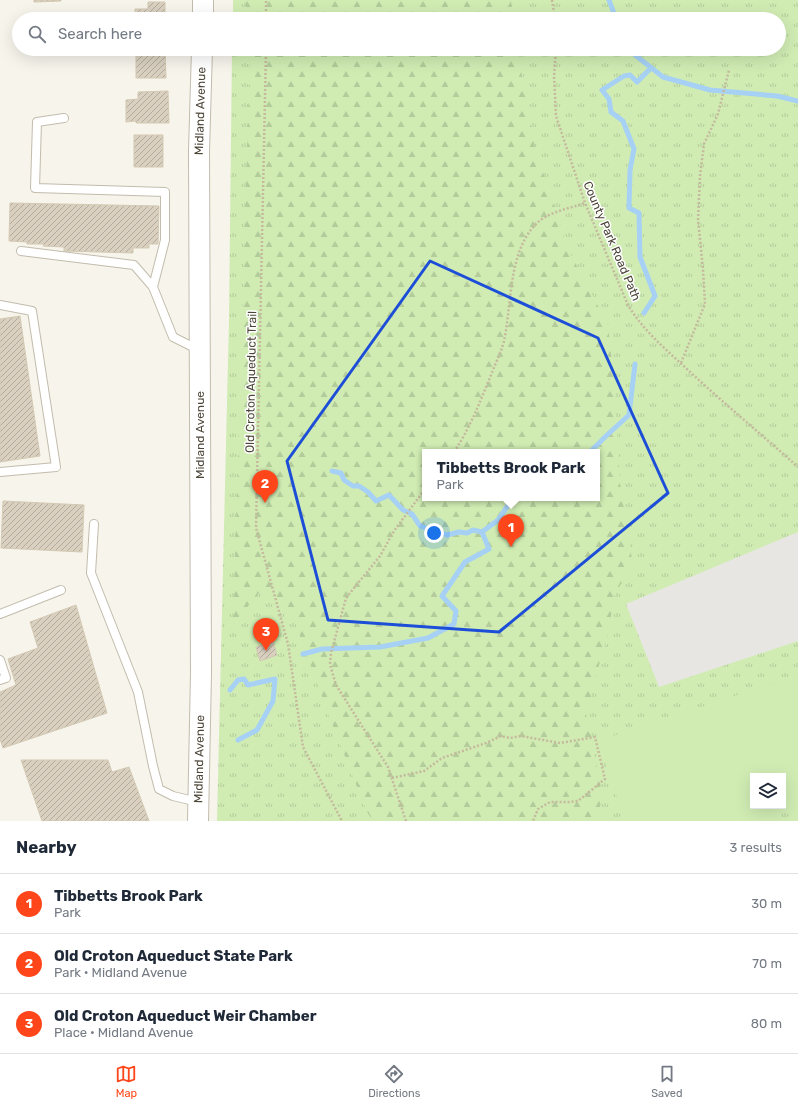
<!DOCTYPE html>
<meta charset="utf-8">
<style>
body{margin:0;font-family:Rubik,sans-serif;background:#f2f2f3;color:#1f2937}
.controls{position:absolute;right:12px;bottom:12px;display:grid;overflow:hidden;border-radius:0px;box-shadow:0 4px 16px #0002}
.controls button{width:36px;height:36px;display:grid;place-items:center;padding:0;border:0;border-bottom:1px solid #e0e1e3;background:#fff;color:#1f2937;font:20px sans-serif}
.you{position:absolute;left:434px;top:533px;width:14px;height:14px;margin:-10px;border:3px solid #fff;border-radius:50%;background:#1a73e8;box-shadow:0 0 0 6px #1a73e833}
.badge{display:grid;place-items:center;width:26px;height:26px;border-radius:50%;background:#ff461a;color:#fff;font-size:13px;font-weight:700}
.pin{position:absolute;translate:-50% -33px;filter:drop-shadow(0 1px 2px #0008)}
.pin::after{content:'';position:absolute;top:21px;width:14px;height:12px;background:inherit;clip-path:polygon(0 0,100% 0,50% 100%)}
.popup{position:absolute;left:422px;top:449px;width:178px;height:52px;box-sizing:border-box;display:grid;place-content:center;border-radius:0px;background:#fff;filter:drop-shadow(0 1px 3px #0005);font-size:13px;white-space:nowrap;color:#747a83}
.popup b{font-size:15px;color:#1f2937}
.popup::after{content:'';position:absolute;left:50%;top:100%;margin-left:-8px;border:8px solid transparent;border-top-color:#fff}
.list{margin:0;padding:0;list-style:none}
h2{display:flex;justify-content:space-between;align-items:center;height:52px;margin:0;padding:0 16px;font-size:17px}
h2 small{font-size:13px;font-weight:400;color:#747a83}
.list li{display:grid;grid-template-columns:26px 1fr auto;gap:12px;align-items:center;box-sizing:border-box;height:60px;padding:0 16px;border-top:1px solid #e0e1e3}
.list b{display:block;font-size:15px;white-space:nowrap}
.list p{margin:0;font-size:13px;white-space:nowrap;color:#747a83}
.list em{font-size:13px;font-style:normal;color:#747a83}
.icon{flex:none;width:22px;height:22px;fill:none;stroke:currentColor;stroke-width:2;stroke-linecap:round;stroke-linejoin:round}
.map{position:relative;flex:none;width:798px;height:821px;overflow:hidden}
.search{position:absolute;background:#fff;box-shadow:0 4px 16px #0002;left:12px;right:12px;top:12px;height:44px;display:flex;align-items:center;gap:10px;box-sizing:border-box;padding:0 14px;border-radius:22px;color:#747a83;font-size:15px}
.sheet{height:232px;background:#fff}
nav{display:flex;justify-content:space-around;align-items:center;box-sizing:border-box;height:56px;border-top:1px solid #e0e1e3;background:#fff;font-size:11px;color:#747a83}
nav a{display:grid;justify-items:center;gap:2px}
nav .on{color:#ff461a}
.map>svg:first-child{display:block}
.grass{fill:url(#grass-tufts);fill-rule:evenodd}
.forest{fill:url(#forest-firs);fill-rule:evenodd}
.garden{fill:#d0ecb3;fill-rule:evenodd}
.parking{fill:#e8e6e3}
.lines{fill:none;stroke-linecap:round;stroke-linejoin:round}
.stream{stroke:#a6d1f5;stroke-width:5}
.building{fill:url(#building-hatch);stroke:#d4c9b3}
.service-casing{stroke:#c3bcad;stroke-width:10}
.tertiary-casing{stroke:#c3bcad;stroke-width:22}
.path{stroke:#c5b99d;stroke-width:2.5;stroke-dasharray:2 2;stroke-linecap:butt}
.service{stroke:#fff;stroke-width:8}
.tertiary{stroke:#fff;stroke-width:20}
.marked{fill:none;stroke:#1d4ed8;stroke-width:3;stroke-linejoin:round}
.labels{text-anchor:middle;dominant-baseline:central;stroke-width:3;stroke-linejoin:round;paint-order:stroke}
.street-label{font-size:12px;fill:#4c4538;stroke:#fff}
</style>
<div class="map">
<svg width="798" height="821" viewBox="0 0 798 821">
<defs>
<pattern id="grass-tufts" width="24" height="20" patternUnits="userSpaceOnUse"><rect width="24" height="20" fill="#d0ecb3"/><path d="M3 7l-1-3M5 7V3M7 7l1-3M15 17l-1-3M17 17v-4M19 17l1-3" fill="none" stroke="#b4cc9b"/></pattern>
<pattern id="forest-firs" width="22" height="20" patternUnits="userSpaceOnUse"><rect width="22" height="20" fill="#d0ecb3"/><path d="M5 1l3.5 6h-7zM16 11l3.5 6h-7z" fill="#b4cc9b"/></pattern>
<pattern id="building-hatch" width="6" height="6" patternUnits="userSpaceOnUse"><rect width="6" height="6" fill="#d9d0c0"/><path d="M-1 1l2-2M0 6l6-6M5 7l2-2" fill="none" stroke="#b2ab9d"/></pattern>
</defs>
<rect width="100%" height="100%" fill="#f6f4eb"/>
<path class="grass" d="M233,0H798V821H217L229,319L232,49H779V19H233ZM425,452H597V498H425ZM753,776H783V806H753Z"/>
<path class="forest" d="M245,0H511L512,19H247Z
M250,49H517L535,147L567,247L608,325L614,379L620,483L633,566L615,593L608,634L594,682L586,714L602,793L598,821H373L367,812L331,721L293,617L259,593L233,624ZM425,452H597V498H425Z"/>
<path class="garden" d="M798,675V808L759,821H625L598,741ZM753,776H783V806H753Z"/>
<path class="parking" d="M798,532V641L659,687L626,604Z"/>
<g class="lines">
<path class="stream" d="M609,0L616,19
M631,49L635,55L663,77L710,90L777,96L798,101
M644,313L655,296L640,257L639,213L629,208L630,170L634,149L623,121L611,112L609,99L602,90L624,76L630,75L637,82L651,68
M590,452L606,436L629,415L635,364
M332,471L341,473L344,480L353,486H359L368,492L376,501L389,495L403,510L412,514L420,526L447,535L459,532L467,533L473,530L482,532
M303,654L322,649L380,647L428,638L454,624L456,611L442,596L465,562L489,549L482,532L498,520L513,498
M230,690L238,680L244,679L248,685L275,679L273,701L257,730L238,740"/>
</g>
<path class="building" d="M34,0H61V1L34,2Z
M148,2H165V19H135V9H148Z
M148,49H165L166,78H136V54H148Z
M168,91L169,123H136V121L126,122V100L138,99V92Z
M134,135H163V167H134Z
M10,203L159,206L158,244H149V248H133V253L64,251V247L43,246L44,244H27V242L9,241Z
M20,316L40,456L0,462V319Z
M3,501L84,505L82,552L1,548Z
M76,605L107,713L3,748L0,739V692L16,685L8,659L38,648L30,622Z
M273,641L277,655L260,661L256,647Z
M21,760H108L112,772L129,767L149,821H42Z"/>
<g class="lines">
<defs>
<path id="service" d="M64,118L37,122L35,188L165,192V240L153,287
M21,251L134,265L153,287L173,337L199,350
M0,305L32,311L56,467L0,472
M94,524L91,573L138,692L153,766L159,789L173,796L198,802
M0,614L61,590
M0,660L6,678L0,680"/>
<g id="tertiary">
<path d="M203,19V0"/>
<path id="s1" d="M198,821L201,673L199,151L202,49"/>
</g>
</defs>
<use href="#service" class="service-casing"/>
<use href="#tertiary" class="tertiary-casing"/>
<path class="path" d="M552,0L555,19
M266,19V0
M266,49L256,528L288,644L303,747L342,821
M556,49L554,76L556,116L585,203L628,305C642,329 665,349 686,368C722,402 761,434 798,467
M681,363L705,304L703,269L698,220L700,176L704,144L718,114L729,70
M454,452C470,428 480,402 491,375C495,364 501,353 504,341C512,304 508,254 535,225C547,212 568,209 585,203
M392,778L424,771L442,758L486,743L501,736L510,738L521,736L560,743L595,737L605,779L578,801L569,802H550L538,809L533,821
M406,821L388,767L336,685L330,664L331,653L346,598L380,556L394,531L425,489"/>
<use href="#service" class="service"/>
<use href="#tertiary" class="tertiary"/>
</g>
<path class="marked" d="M430,261L598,338L668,493L499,632L328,620L287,461Z"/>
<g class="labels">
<g class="street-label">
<text stroke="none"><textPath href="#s1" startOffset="710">Midland Avenue</textPath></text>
<text transform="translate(612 241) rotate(67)">County Park Road Path</text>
<text transform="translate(251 382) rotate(-89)">Old Croton Aqueduct Trail</text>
<text transform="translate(200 435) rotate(-90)">Midland Avenue</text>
<text stroke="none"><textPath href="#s1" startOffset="62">Midland Avenue</textPath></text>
</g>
</g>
</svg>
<div class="controls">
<button><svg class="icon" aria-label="layers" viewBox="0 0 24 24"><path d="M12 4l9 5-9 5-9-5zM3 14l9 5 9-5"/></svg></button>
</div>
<div class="you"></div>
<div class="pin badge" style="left:511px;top:547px">1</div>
<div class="popup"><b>Tibbetts Brook Park</b>Park</div>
<div class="pin badge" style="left:265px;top:503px">2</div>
<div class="pin badge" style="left:266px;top:651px">3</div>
<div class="search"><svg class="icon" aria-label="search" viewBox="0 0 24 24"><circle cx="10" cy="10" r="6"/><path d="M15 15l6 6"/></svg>Search here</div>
</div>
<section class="sheet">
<h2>Nearby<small>3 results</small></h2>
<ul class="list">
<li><span class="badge">1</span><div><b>Tibbetts Brook Park</b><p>Park</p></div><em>30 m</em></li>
<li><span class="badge">2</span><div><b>Old Croton Aqueduct State Park</b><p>Park · Midland Avenue</p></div><em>70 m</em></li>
<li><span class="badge">3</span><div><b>Old Croton Aqueduct Weir Chamber</b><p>Place · Midland Avenue</p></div><em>80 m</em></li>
</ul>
</section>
<nav>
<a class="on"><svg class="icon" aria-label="map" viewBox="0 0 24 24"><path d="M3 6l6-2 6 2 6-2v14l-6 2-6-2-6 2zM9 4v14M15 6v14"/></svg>Map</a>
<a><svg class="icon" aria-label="directions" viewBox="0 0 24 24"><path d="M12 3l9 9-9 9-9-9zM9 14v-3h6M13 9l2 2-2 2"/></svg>Directions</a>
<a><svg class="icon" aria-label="saved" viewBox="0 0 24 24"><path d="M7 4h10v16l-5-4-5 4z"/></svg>Saved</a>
</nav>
